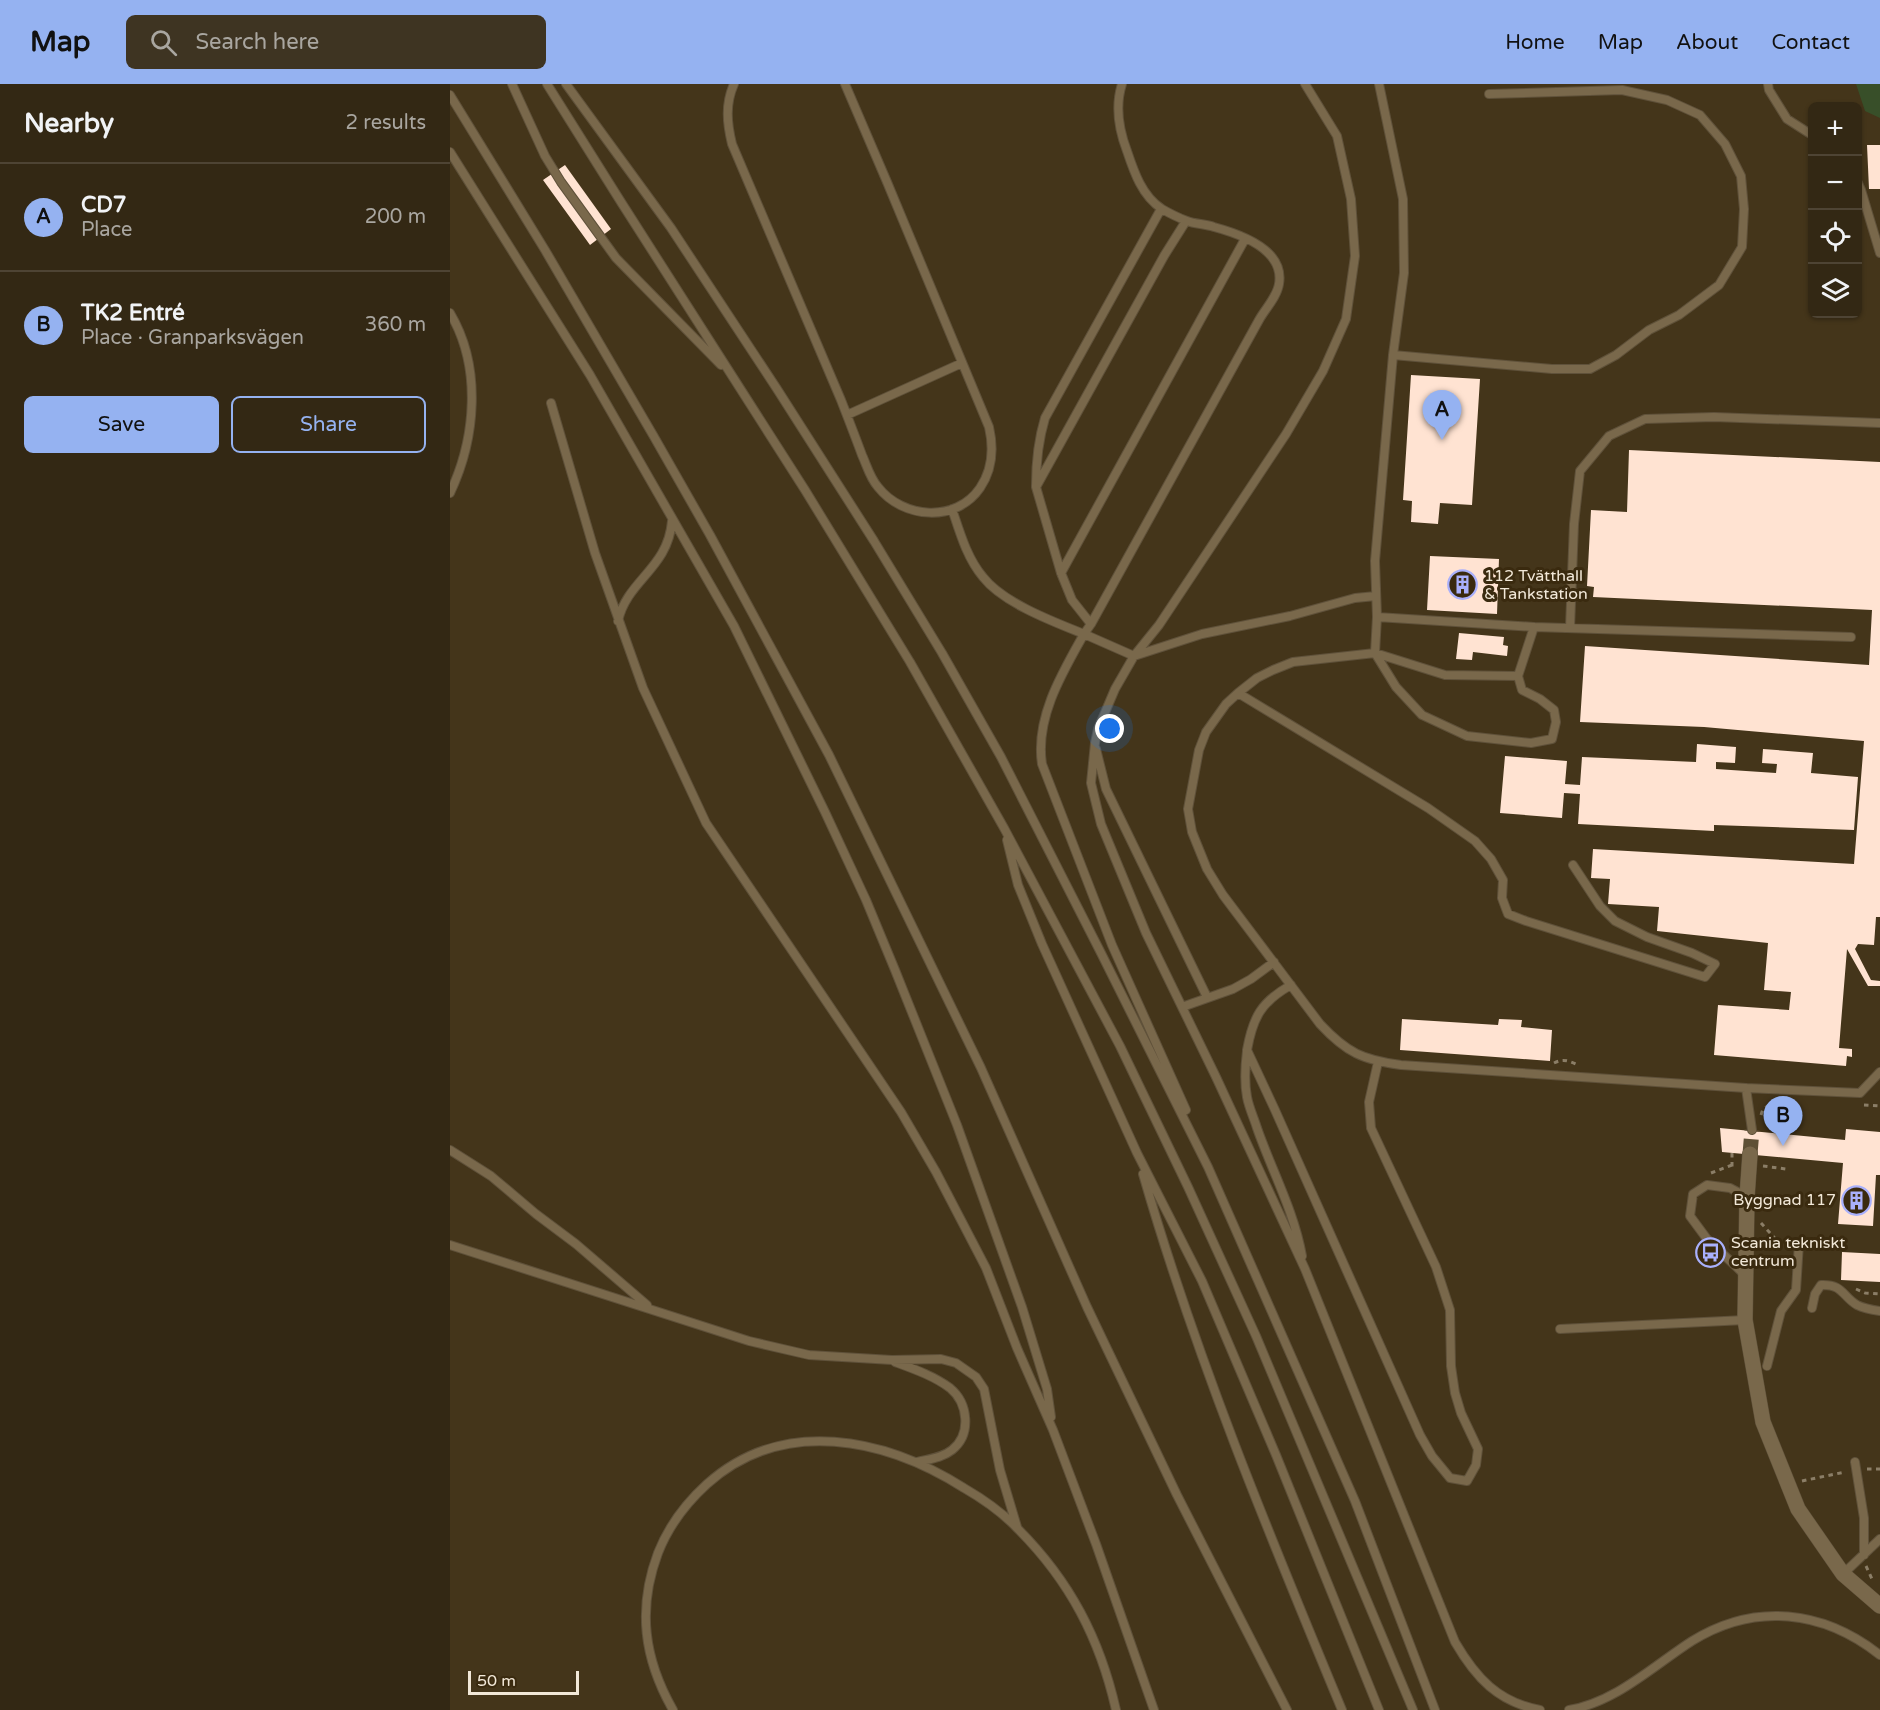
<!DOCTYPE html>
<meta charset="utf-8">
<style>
body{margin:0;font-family:"Varela Round",sans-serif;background:#3e3422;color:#f1f3f6}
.controls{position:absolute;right:18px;top:18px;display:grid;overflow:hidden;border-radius:9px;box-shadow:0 2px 4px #0004}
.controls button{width:54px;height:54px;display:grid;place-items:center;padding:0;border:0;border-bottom:2px solid #4e4434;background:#332814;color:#f1f3f6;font:30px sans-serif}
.scale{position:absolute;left:18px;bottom:15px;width:111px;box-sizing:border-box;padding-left:6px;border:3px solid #f2e8d8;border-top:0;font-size:16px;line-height:21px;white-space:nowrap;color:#f2e8d8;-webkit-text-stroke:4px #3a2a0f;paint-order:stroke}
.you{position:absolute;left:660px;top:645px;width:21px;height:21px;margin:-15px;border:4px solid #fff;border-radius:50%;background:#1a73e8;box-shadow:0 0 0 9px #1a73e833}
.badge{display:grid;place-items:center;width:39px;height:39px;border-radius:50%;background:#95b2f1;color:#111;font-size:20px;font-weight:700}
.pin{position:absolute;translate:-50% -50px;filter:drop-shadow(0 2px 3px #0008)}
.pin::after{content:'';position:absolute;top:32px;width:21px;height:18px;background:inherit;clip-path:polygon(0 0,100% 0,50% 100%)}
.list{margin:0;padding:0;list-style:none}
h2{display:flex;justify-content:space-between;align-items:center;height:78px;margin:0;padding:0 24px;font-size:26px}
h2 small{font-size:20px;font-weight:400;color:#a9a6a0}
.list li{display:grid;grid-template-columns:39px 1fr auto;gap:18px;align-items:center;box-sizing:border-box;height:108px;padding:0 24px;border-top:2px solid #4e4434}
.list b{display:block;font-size:22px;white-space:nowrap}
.list p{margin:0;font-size:20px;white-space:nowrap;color:#a9a6a0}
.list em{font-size:20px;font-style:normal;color:#a9a6a0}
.actions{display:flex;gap:12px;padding:18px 24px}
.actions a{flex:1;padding:14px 0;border:2px solid #95b2f1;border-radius:9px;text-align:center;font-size:21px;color:#95b2f1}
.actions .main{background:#95b2f1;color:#111}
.icon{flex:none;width:33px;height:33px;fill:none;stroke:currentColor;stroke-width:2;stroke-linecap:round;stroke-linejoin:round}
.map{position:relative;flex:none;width:1430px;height:1626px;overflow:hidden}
header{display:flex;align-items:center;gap:36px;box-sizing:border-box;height:84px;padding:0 30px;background:#95b2f1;color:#111}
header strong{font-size:28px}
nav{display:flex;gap:33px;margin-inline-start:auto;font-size:21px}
.search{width:420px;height:54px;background:#3e3422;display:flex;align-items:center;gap:15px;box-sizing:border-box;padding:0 21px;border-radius:9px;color:#a9a6a0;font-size:22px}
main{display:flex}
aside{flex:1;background:#332814}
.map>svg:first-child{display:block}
.green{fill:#384f29}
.building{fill:#ffe3d2}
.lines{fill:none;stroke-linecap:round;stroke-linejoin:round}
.minor-tunnel{stroke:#5e5036;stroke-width:15;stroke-dasharray:15 8;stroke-linecap:butt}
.service-casing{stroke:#5f513a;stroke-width:10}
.minor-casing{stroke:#5f513a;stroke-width:16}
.path{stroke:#8b7e67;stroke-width:3;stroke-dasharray:4.5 4.5;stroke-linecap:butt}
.service{stroke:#79684b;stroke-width:8}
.minor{stroke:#79684b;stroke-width:15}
.labels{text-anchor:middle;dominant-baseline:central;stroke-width:6;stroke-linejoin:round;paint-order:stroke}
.poi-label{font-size:16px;fill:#f2e8d8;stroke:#3a2a0f;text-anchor:start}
</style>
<header>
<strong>Map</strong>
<div class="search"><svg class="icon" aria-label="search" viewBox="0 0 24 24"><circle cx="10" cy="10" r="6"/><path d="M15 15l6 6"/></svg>Search here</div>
<nav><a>Home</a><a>Map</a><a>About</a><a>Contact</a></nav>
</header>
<main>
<aside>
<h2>Nearby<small>2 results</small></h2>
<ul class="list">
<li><span class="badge">A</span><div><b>CD7</b><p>Place</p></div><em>200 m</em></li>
<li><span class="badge">B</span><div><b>TK2 Entré</b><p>Place · Granparksvägen</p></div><em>360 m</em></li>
</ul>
<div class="actions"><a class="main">Save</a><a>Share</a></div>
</aside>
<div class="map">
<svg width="1430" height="1626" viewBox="0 0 1430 1626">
<rect width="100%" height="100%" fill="#44351a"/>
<path class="green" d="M1406,0H1430V34L1415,27Z"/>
<path class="building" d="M1417,61H1430V105H1419Z
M115,81L161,145L140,161L93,96Z
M961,291L1030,295L1022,421L990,419L988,440L961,438L962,417L953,416Z
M1179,366L1430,378V833H1426L1424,861L1408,860L1405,865L1421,896L1430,897V902H1418L1397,865L1389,964L1402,965V973L1397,972L1396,982L1264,971L1268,921L1339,926L1341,908L1314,906L1318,859L1207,847L1209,823L1158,820L1160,795L1141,794L1143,765L1404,780L1414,657L1254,643L1130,638L1135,562L1419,581L1422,526L1143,513L1144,503L1137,502L1141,426L1177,428Z
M980,472L1049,475L1047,530L977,526Z
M1009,549L1054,553L1053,561L1058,562L1057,572L1023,568L1022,576L1006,575Z
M1247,660L1286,663L1285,679L1266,678V685L1326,689L1327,680L1312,679L1313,665L1363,669L1361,689L1408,693L1404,746L1264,741V747L1128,740L1130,710L1114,709L1112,734L1050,729L1055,672L1117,677L1115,700L1130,701L1132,673L1246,678Z
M952,935L1048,941L1049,935L1072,936L1071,943L1102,946L1100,977L950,966Z
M1270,1044L1395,1056L1396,1045L1430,1048V1091H1426L1423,1142L1388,1140L1393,1079L1272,1068Z
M1392,1168L1430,1170V1198L1391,1196Z"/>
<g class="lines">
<path class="minor-tunnel" d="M1300,1070L1302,1046"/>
<defs>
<path id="service" d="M62,0L95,72L111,98L166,174L271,281
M97,0L171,118L355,406L460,578L554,744L670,962L738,1103L806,1252L963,1626
M116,0L221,144L327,305L424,457L492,569L551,673L651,869L758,1083L905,1417L985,1626
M284,0C275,20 277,39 282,60C318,145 354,230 391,316C398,334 405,352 412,371C417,382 420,394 428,403C453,435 506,439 530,404C543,385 544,365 539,343L437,98L395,0
M672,0C665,22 669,46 677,67C684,88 692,112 712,125C719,129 729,134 737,137C745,140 755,140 764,143C790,150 835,165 829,200C827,213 815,225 809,236L641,540L634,550L684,572L752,550L840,532L905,514L926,512
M855,0L887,52L901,115L905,172L896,235L873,287L836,350L709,541L684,572L665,605L648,645L645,659L641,699L651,740L696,849L766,993L855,1185L1005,1558C1026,1594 1048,1618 1090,1626
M929,0L953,115L954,189L943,271L925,477L927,533L925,569L995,591L1068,592
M1318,0L1319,6L1337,35L1362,51
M0,11L95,166L203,351L260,451L379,671L531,984L637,1223L727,1411L837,1626
M0,68L140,291L284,542L375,728L416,816L445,886L507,1041L572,1223L597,1305L601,1333
M1408,99L1411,106L1430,169
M0,229C32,283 26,354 0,409
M943,271L1102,285H1140L1166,271L1199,246L1229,231L1269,201L1292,163L1294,125L1291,92L1275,60L1250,31L1217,16L1172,6L1039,10
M101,319L145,469L193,604L256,739L451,1028L486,1088L536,1184L567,1264L603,1346L646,1460L704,1626
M397,331L512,279
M586,402C586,378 588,357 595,334L711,125
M502,425C510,449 517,474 533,493C553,519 604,538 634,550C612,589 585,634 592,680L662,861L736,1026
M611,489L795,155
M927,533L1084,543L1068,592L1072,606L1090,615L1104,626L1106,638L1102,655L1081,659L1017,652L972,631L946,603L925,569L843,578L823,586L807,594L788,609L776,620L756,648L749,666L738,725L742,748L757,785L773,811L870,940C897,969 913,976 951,981L1296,1004L1302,1046
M168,537C177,496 218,485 222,437
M641,540L622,516L611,489L586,403L714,172L736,137
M1084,543L1401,553
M1120,544L1124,440L1130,387L1159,352L1195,335L1264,333L1430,339
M788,609L978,724L1025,757L1041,775L1053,796L1052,814L1058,830L1076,837L1255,893L1265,880L1242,869L1197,853L1165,837L1150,822L1123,781
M646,665L656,705L757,913
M557,756L568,801L592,860L687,1069L752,1197L826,1371L929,1626
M841,901C811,918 803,933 797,966L825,1026L970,1351L982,1372L1000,1394L1017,1397L1026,1381L1028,1365L1011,1329L1005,1309L1001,1282L1000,1226L986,1183L921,1044L919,1018L928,978
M732,923L783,905L801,895L824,878
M797,967C795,983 794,997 797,1013C799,1024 804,1034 807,1044C822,1087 844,1127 852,1172
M1296,1004L1410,1009L1430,988
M0,1066L41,1092L86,1130L126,1160L197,1221
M693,1090C746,1274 819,1450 892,1626
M0,1161L299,1257L359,1271L442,1276L491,1275L506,1279L526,1293L534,1305L550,1386L567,1443
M1295,1191L1257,1155L1240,1132L1243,1110L1257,1101L1280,1104L1297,1113
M1362,1224L1365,1210L1371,1201C1393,1200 1392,1212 1407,1221C1413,1224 1423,1226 1430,1227
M1110,1245L1295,1236
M445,1278C464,1285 484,1292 500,1304C518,1319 522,1350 502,1366C492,1374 479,1375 467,1378
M1317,1282L1331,1227L1346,1206L1349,1159
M1405,1378L1414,1434V1471
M1393,1490L1430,1455
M223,1626C194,1575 187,1525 208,1469C219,1441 235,1420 257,1400C333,1332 435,1354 514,1404C533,1415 553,1429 568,1445C620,1497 650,1555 666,1626
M1119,1626C1166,1618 1203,1582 1242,1557C1305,1518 1373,1526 1430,1571"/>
<path id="minor" d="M1300,1070L1297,1113L1295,1236L1313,1338L1348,1425L1393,1490L1430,1522"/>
</defs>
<use href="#service" class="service-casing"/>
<use href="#minor" class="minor-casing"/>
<path class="path" d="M1104,979C1112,975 1117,976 1126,980
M1414,1021L1430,1022
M1311,1031L1313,1025L1323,1019H1335
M1282,1069V1081H1284
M1313,1082L1336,1085
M1261,1089L1282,1081
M1311,1139L1331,1161
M1406,1205L1415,1209L1430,1210
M1417,1385H1430
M1352,1397L1395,1388
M1416,1482L1422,1495"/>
<use href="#service" class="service"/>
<use href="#minor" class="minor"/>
</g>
<defs>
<symbol id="building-ring" viewBox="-11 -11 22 22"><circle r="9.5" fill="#3a2a0f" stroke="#a9b0fc" stroke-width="1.5"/><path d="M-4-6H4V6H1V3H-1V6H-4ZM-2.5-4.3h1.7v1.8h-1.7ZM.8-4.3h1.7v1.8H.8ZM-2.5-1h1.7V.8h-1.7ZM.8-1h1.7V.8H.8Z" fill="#a9b0fc"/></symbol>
<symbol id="bus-ring" viewBox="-11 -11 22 22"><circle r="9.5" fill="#3a2a0f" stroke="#a9b0fc" stroke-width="1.5"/><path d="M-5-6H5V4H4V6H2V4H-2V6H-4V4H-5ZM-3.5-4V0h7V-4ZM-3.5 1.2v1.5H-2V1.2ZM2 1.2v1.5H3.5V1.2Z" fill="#a9b0fc"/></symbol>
</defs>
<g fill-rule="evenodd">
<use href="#building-ring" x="996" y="484" width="33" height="33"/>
<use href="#building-ring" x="1390" y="1100" width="33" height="33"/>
<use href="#bus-ring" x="1244" y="1152" width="33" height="33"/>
</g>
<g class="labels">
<g class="poi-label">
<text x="1034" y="492">112 Tvätthall<tspan x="1034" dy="18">&amp; Tankstation</tspan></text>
<text x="1386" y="1116" text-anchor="end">Byggnad 117</text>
<text x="1281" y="1159">Scania tekniskt<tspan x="1281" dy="18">centrum</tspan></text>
</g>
</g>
</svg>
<div class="controls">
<button>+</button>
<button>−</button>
<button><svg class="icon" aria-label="locate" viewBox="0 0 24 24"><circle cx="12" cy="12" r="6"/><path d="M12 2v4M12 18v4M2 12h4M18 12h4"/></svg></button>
<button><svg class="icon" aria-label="layers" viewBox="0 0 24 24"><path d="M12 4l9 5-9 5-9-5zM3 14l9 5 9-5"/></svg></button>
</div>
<div class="scale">50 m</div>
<div class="you"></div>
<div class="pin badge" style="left:992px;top:356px">A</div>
<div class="pin badge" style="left:1333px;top:1062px">B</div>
</div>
</main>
